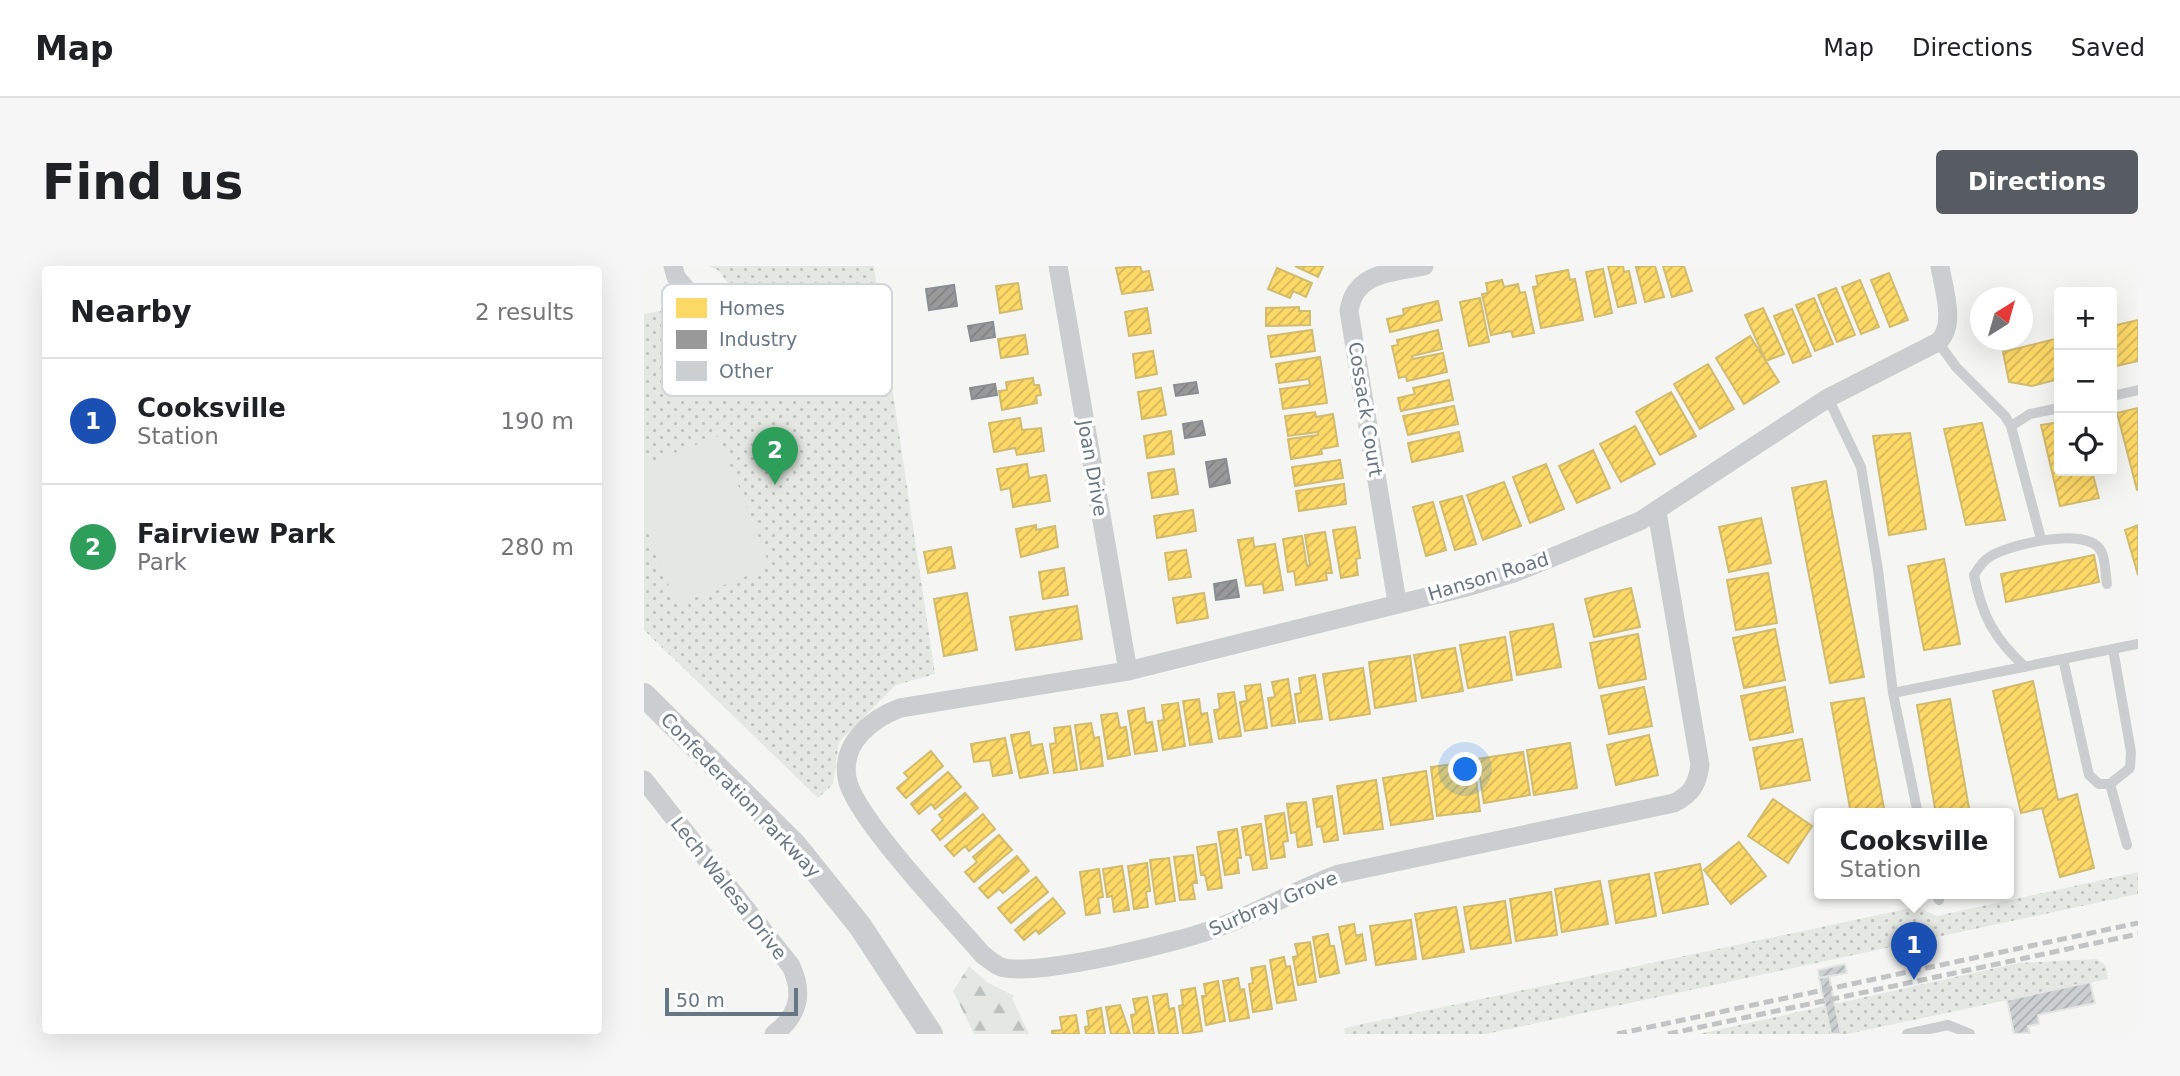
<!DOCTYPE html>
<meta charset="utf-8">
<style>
body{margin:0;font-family:"DejaVu Sans",sans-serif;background:#f6f6f6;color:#202124}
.controls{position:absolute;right:21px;top:21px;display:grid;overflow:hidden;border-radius:7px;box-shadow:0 7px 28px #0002}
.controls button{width:63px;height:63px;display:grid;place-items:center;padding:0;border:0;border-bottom:2px solid #e0e0e0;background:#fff;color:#202124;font:35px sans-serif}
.compass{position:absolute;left:1326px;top:21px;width:63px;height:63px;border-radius:50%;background:#fff;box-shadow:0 7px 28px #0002;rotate:37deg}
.scale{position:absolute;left:21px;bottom:18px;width:133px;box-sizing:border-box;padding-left:7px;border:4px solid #667684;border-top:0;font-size:19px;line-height:24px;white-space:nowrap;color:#667684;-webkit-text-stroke:5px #fff;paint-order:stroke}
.you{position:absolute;left:822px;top:504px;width:24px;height:24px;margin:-18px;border:5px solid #fff;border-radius:50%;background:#1a73e8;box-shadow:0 0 0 10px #1a73e833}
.badge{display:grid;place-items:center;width:46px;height:46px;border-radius:50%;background:#565c61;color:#fff;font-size:23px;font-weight:700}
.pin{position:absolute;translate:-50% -58px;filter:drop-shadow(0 2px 4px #0008)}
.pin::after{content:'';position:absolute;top:37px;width:24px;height:21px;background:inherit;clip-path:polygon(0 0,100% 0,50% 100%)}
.popup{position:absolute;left:1170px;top:542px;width:200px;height:91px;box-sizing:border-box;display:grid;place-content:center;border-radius:7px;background:#fff;filter:drop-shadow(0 2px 5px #0005);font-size:23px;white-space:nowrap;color:#757577}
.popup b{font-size:26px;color:#202124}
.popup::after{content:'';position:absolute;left:50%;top:100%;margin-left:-14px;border:14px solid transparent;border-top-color:#fff}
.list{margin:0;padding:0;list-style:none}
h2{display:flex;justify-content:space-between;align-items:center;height:91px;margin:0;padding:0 28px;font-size:30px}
h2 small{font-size:23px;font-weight:400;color:#757577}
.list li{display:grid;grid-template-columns:46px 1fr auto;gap:21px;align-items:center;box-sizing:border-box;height:126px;padding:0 28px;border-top:2px solid #e0e0e0}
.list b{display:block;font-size:26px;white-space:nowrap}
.list p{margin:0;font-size:23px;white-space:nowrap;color:#757577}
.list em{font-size:23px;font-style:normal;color:#757577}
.icon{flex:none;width:38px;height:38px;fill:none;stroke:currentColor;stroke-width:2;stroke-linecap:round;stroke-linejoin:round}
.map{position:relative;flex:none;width:1494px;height:768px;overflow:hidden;border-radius:7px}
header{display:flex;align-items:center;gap:42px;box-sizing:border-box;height:98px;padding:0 35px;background:#fff;border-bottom:2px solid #e0e0e0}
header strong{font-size:33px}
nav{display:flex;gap:38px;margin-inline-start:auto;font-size:24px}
.intro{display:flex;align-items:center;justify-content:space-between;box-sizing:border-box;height:168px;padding:0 42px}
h1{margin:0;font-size:49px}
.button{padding:18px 32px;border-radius:7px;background:#565c61;color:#fff;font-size:24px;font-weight:700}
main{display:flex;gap:42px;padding:0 42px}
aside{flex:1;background:#fff;border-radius:7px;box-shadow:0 7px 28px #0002}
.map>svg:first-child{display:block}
.grass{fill:url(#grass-dots)}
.forest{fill:url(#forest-firs)}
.pitch{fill:#e5e8e2}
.homes{fill:url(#homes-hatch);stroke:#d1bb6f;stroke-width:2}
.industry{fill:url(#industry-hatch);stroke:#8a8e93;stroke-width:2}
.building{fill:url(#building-hatch);stroke:#e4e5e4;stroke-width:2}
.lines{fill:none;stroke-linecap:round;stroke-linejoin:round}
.service{stroke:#cbcdce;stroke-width:10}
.minor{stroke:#cbcdce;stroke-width:19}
.tertiary{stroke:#cbcdce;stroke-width:24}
.rail{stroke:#c2c3c4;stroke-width:5;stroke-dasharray:10 5;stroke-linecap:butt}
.labels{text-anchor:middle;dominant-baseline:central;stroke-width:7;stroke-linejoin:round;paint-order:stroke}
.street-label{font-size:19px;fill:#667684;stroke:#fff}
.key{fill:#fff;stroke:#d1d6da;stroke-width:2}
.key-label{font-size:19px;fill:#667684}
</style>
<header>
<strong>Map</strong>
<nav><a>Map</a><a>Directions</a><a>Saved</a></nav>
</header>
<div class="intro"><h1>Find us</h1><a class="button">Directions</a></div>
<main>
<aside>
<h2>Nearby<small>2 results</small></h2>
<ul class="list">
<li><span class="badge" style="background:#1a4fb4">1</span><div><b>Cooksville</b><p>Station</p></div><em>190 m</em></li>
<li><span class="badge" style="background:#2e9e5b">2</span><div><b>Fairview Park</b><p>Park</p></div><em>280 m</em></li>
</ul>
</aside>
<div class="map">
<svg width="1494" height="768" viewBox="0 0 1494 768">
<defs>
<pattern id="grass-dots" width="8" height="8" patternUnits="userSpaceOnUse" patternTransform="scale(1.75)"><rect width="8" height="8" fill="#e5e8e2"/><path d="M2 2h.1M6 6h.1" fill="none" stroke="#bdc1bd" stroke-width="1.8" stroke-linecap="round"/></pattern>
<pattern id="forest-firs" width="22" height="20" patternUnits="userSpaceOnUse" patternTransform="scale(1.75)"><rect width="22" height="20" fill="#e5e8e2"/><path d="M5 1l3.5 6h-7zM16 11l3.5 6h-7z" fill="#bdc1bd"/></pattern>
<pattern id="homes-hatch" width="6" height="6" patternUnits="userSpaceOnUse" patternTransform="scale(1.75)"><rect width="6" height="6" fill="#ffd966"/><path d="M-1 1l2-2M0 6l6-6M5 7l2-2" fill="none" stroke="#d2b55a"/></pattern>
<pattern id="industry-hatch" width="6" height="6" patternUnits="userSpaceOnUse" patternTransform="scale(1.75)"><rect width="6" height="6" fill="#999"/><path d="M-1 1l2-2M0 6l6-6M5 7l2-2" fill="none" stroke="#818182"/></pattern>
<pattern id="building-hatch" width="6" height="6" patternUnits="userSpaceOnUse" patternTransform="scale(1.75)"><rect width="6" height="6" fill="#cdd0d0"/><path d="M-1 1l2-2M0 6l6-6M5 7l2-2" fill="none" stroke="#aaadae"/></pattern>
</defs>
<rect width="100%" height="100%" fill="#f5f6f4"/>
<path class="grass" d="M65,0H230L291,408L252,419L195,476L189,518L174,532L0,364V48L20,44L25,58L47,75L72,72L91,53L93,29L74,4Z
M1494,606V628L842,768H701L700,762L1272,641L1293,650Z
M1453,693L1462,700L1464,713L1203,768H1055L1374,697Z"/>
<path class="forest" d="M325,700L343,716L370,730L368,732L385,768H330L309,725Z"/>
<path class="pitch" d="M205,26L214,88L185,93L176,30Z
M167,31L176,94L147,98L138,35Z
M75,170L126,301L32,338L0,257V199Z"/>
<path class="homes" d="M496,0L498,6L505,5L509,24L478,28L472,2Z
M651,0H679L674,11Z
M964,0H979L980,6L985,5L992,37L974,41Z
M1011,0L1020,31L1001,36L992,1Z
M1019,0H1040L1048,25L1028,31Z
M633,2L668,17L662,31L649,25L646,32L624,23Z
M959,3L968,47L951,51L942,6Z
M924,4L926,14L931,13L939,54L897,62L889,21L894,20L892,10Z
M1245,7L1264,54L1246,61L1227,14Z
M858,14L860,21L874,18L876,27L881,26L890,67L869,71L867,65L847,69L838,28L844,27L842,17Z
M1216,14L1235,61L1217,68L1198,21Z
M374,17L378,43L356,47L352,20Z
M1192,22L1211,69L1193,76L1174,29Z
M836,32L845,76L825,80L816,36Z
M1170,32L1189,78L1171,85L1152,39Z
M794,35L798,54L746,66L743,53L760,49L759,43Z
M655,41V45H666V59L622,60V42Z
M503,42L507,67L485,70L481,46Z
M1119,42L1140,88L1122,95L1101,49Z
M1148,43L1167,90L1149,97L1130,50Z
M1494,54V95L1468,101V60Z
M668,64L671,85L627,91L624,70Z
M794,64L798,83L768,90L769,93L799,87L803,106L763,115L762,110L755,112L748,80L754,79L753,74Z
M381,69L384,88L357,92L354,73Z
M1106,70L1135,116L1100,138L1072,92Z
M1415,72V113L1388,120L1365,116L1359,86Z
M509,85L513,108L492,112L489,88Z
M676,91L683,137L639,143L636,123L666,119L665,113L635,117L632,98Z
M1064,98L1090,143L1056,163L1030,118Z
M389,112L390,119H395L397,129L392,130L393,137L358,144L355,125L363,124L362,116Z
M805,114L809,134L757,145L754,132L771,128L769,122Z
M517,122L522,149L498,153L494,126Z
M1027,126L1052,170L1016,189L992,146Z
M810,140L814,158L764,169L759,150Z
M1494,142V224H1493L1473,147Z
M671,146L672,151L689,148L694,180L677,183L678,188L647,193L644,173L674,169V166L644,170L641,150Z
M376,152L378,164L397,162L400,185L373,189L371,182L350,186L345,157Z
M1415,156V205H1448L1455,232L1416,240L1397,159Z
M1338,157L1361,254L1322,259L1300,163Z
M991,160L1011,198L977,216L956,178Z
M527,165L530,188L503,192L500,170Z
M815,166L819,185L768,196L764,177Z
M1266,167L1282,263L1245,269L1229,170Z
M949,184L966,222L933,237L915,200Z
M696,194L699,212L651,220L648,201Z
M383,198L385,212L402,209L406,235L369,241L366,222L357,224L353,203Z
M902,198L920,243L886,257L869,211Z
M530,203L534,228L508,232L504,207Z
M1182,215L1220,411L1186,417L1148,222Z
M860,216L877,260L839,274L823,229Z
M700,218L702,238L655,245L652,225Z
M818,230L832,278L811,284L796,236Z
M789,236L802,284L782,290L769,241Z
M549,244L552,265L513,272L510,250Z
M1117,252L1127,297L1085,306L1075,261Z
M392,259V264L411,260L414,281L377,291L372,263Z
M1494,259V309L1481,264Z
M711,261L716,292L712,293L714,309L697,312L689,264Z
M681,266L688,307H682L683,314L652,319L650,305L644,306L639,273L658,270L663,300L666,299L661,269Z
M609,272L610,281L631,278L639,324L620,327L619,318L602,320L594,274Z
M307,281L311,302L284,307L280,286Z
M542,284L547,311L525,314L521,287Z
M1450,289L1455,316L1362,336L1357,308Z
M1300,293L1316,378L1280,384L1264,300Z
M420,302L424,329L399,333L395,306Z
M1124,307L1133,357L1092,364L1083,314Z
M987,322L996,361L950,371L941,333Z
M323,327L333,384L300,390L290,333Z
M560,327L564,352L533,357L529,332Z
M433,340L438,373L372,384L366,351Z
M909,358L917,401L873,409L866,366Z
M1131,363L1141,414L1100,422L1089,372Z
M994,368L1002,413L955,422L946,377Z
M861,371L868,414L824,422L816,379Z
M811,382L819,425L778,432L770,389Z
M766,390L772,435L731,442L725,396Z
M719,402L726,448L686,454L679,408Z
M671,409L678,453L655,456L651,428L657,427L655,412Z
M644,413L651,457L628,460L624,432L631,431L628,416Z
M1389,415L1414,534L1433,528L1450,602L1416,611L1398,542L1377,547L1349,425Z
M616,418L623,462L601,465L596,436L603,435L601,420Z
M1000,421L1008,460L965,468L957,430Z
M1141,421L1149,466L1106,474L1097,430Z
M590,426L597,470L575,473L570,444L576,443L574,428Z
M1220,432L1241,548H1207L1187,437Z
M555,433L557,448L563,447L568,476L546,479L539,435Z
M1306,433L1326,548H1292L1273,439Z
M534,437L541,480L519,484L514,455L520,454L518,439Z
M500,442L502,457L508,456L513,485L491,488L484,445Z
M473,447L476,462L482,461L486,489L464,493L457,449Z
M447,457L450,472L455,471L459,500L437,503L431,459Z
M426,460L433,504L410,507L406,478L412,477L410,462Z
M385,466L387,480L398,478L404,507L376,512L367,469Z
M1005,469L1014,509L972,519L963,479Z
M361,472L368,507L349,510L346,494L330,496L327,478Z
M1158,473L1166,514L1117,523L1109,482Z
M926,477L933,522L890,529L883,484Z
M287,485L299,500L262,532L253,522L265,512L260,507Z
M879,486L886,529L840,537L833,493Z
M830,495L836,545L793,550L787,501Z
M782,505L789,553L747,559L739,512Z
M304,506L317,521L291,543L287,538L275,548L267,538Z
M732,514L739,563L700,568L693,520Z
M321,527L334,542L296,574L288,564L299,554L295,549Z
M688,530L694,574L680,576L677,560L673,561L669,533Z
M1129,533L1168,560L1144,597L1104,570Z
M662,536L668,579L654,581L652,566L647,567L643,538Z
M640,547L644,575L639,576L641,591L627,593L621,550Z
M339,548L351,563L325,585L321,580L310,590L301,580Z
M617,558L623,602L609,604L606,589H602L598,561Z
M593,563L597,592H593L595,607L581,609L574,566Z
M355,569L368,584L330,616L321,606L333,596L329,591Z
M1095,576L1122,610L1087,638L1060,604Z
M572,578L578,622L564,624L561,609H557L553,581Z
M549,589L553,617H548L551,633L536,634L530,591Z
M373,590L385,605L359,627L355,623L344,632L335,622Z
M525,592L531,635L512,638L506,594Z
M503,597L506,625L502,626L504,641L490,643L484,600Z
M1056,598L1064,638L1019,647L1011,607Z
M478,600L485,644L470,646L468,630L463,631L459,603Z
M455,603L459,631L454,632L456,647L442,649L436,606Z
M1005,608L1012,650L972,657L965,615Z
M392,611L404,626L367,657L354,642Z
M956,615L964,658L918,666L911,623Z
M907,626L913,669L872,675L866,633Z
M409,632L421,647L395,668L392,664L380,674L371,664Z
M861,635L867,677L827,683L820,641Z
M812,641L820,686L779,693L771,648Z
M767,654L772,693L732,699L726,660Z
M710,658L712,670L718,668L722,694L702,698L695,661Z
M684,668L686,680H690L695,707L676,711L669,671Z
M666,676L672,716L654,719L649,691L654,690L651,678Z
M640,691L642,701L646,700L652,734L633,737L626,694Z
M621,700L628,743L609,746L605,718L609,717L607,702Z
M594,712L596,724L600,723L605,752L586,755L579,715Z
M574,715L581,755L562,759L558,730H562L560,718Z
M551,722L558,765L539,768L535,740L539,739L537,724Z
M523,728L525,743L530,742L534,768H515L509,730Z
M503,731L510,768H490L487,749L492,748L489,733Z
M476,739L486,768H467L462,741Z
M457,742L461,768H442L441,761L445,760L443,745Z
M432,749L435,768H408V765L418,764L416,751Z"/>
<path class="industry" d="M310,19L313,40L285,44L282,23Z
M349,56L351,71L327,75L324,60Z
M552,116L554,127L532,130L530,119Z
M351,118L353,129L328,133L326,122Z
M558,155L561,169L541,172L539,158Z
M582,193L586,217L566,221L562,196Z
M592,314L595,331L572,334L570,318Z"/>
<path class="building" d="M1201,698L1203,707L1175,712L1174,704Z
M1185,710L1197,768H1187L1175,712Z
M1446,716L1451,737L1394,749L1395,758L1384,760L1386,767L1370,768L1363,734Z"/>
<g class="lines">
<path class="service" d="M1294,76L1312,101L1361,150L1367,160L1397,273
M1468,130L1494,124
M1184,132L1217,201L1234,304L1249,427L1274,548
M1367,160L1386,148L1415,142
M1419,393L1445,509L1455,518H1466L1486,502L1487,486L1469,383
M1381,401C1350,372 1338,350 1330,309C1334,303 1337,297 1344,292C1361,279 1444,259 1457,285C1462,294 1461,308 1463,318
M1249,427L1494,378
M1466,518L1483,579
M1292,628L1295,634
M1263,768L1304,759L1326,768"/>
<path class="minor" d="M29,0L32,11L53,36
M414,0L484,405
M1013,246L1056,499C1053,519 1048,528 1030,537L695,608C655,623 618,644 578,660C542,675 390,712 357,701C351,699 345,693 339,689C310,655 209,550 203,512C197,477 227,453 256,442L484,405L823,321L870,307L996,255L1184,132L1294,76C1313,59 1299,22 1296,0
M753,336L705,45C711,6 747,7 780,0
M0,514L147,700C160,728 155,749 130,768"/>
<path class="tertiary" d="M0,429L151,579L216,660L287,768"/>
<path class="rail" d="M973,768L1494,657
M1024,768L1494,668"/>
</g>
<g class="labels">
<g class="street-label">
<text transform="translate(722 143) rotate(81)">Cossack Court</text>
<text transform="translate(449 202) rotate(80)">Joan Drive</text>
<text transform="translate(844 310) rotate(-17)">Hanson Road</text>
<text transform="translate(97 529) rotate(46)">Confederation Parkway</text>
<text transform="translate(85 622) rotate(52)">Lech Walesa Drive</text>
<text transform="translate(629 637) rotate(-23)">Surbray Grove</text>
</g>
</g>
<rect x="18" y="18" width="230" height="112" rx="10" class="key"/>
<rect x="32" y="32" width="31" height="20" fill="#ffd966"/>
<rect x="32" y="64" width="31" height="19" fill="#999"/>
<rect x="32" y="95" width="31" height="20" fill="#cdd0d0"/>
<g class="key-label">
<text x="75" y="49">Homes</text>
<text x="75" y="80">Industry</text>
<text x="75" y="112">Other</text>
</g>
</svg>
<div class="controls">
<button>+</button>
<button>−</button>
<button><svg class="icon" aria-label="locate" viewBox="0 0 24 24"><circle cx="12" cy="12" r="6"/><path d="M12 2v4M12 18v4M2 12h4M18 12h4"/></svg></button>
</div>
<svg class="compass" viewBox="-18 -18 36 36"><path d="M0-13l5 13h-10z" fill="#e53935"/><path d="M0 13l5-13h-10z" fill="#757577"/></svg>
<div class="scale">50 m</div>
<div class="you"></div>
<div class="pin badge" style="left:1270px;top:714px;background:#1a4fb4">1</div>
<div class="popup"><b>Cooksville</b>Station</div>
<div class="pin badge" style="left:131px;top:219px;background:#2e9e5b">2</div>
</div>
</main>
